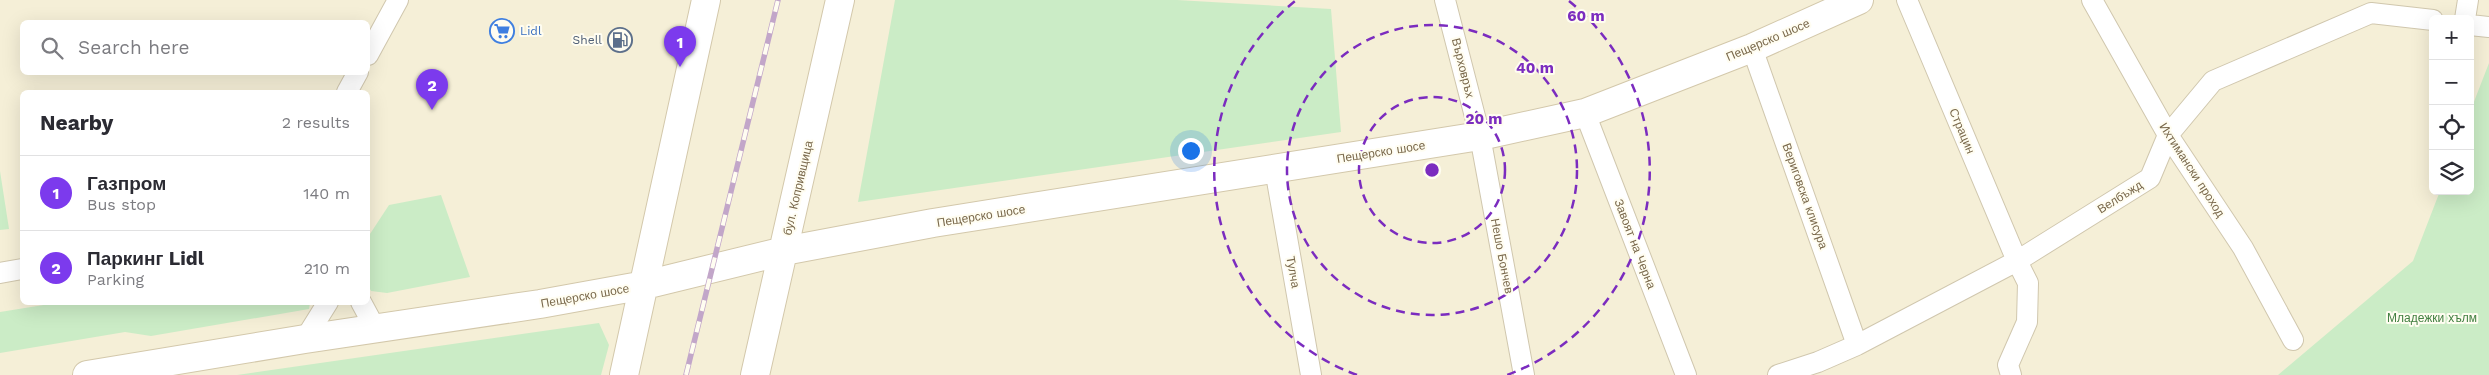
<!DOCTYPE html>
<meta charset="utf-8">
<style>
body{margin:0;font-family:"Work Sans",sans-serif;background:#f7f7f7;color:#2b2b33}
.controls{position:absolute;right:15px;top:15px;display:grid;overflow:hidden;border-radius:8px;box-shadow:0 5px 20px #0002}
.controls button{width:45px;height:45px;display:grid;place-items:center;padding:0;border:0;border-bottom:1px solid #e1e1e2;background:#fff;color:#2b2b33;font:25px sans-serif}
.you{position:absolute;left:1190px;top:150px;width:18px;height:18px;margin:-12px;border:4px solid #fff;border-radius:50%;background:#1a73e8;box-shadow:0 0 0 8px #1a73e833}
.badge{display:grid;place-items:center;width:32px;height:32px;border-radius:50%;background:#7c3aed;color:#fff;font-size:16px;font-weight:700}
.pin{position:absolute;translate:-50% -41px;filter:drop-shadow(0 1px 2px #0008)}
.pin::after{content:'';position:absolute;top:26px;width:18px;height:15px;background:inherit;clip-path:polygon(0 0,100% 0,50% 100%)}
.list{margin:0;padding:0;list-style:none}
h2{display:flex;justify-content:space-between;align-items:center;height:65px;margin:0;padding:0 20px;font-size:21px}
h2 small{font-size:16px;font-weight:400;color:#7c7c81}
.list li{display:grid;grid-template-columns:32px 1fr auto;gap:15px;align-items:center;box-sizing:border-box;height:75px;padding:0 20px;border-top:1px solid #e1e1e2}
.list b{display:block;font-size:19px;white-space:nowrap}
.list p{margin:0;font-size:16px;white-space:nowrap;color:#7c7c81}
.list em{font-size:16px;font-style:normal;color:#7c7c81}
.icon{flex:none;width:28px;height:28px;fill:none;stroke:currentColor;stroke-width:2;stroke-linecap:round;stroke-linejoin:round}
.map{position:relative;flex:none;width:2489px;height:375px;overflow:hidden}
.search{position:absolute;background:#fff;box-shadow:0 5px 20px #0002;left:20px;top:20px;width:350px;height:55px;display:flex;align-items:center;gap:12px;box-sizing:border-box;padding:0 18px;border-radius:8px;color:#7c7c81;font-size:19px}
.panel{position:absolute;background:#fff;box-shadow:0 5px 20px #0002;left:20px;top:90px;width:350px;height:215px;border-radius:8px}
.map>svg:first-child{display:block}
.residential{fill:#f5efd7;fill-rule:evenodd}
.green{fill:#cbecc6}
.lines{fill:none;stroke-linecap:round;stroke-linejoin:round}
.minor-casing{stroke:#d0c7ae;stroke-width:22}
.secondary-casing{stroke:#d3c8ab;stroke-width:30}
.minor{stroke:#fff;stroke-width:20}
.secondary{stroke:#fff;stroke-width:28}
.rail-casing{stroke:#c2a6c9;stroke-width:5.5}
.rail{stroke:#fffdf1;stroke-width:4;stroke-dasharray:11;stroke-linecap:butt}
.ring{fill:none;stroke:#7b2cbf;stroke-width:2.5;stroke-dasharray:9 6}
.labels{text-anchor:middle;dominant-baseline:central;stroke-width:4;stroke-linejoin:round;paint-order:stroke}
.shop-label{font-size:12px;fill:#366cbe;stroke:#fffdf1;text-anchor:start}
.service-label{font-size:12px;fill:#4e5e75;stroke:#fffdf1;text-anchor:end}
.street-label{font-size:12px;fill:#79684b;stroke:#fffdf1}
.park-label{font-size:12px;fill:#438042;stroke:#fffdf1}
.centre{fill:#7b2cbf;stroke:#fffdf1;stroke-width:2.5}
.ring-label{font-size:15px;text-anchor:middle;font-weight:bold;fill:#7b2cbf;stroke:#fffdf1;stroke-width:4;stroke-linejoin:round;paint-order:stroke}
</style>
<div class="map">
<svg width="2489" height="375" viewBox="0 0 2489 375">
<rect width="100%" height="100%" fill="#fdfbe9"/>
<path class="residential" d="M0,0H2489V375H0ZM2433,19H2470V191H2433ZM22,22H368V72H22ZM22,92H368V302H22Z"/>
<path class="green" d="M895,0H1177L1331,9L1341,132L858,202Z
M2489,63V375H2278L2413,261L2440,191H2470V112Z
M0,171L9,229L0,230Z
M441,195L470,277L387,293L371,291L368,285V237L389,205Z
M56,303L310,302V303L309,309L151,336L125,332L0,353V312Z
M599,323L609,345L601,375H237Z"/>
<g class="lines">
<defs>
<path id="minor" d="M1445,0L1480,136L1524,375
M1907,0L2017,261L2028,283L2027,322L2008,365L2011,375
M2092,0L2168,135L2243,248L2293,340
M2465,19L2468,0
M2470,25L2489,27
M1752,48L1857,345
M368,55L398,0
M347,92L358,72
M1585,113L1686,375
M1275,169L1311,375
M0,273L22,269
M361,302L375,328
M305,339L328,302
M1778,375L1818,362L1857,345L2017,261L2150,178L2168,135L2213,81L2371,13L2433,20"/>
<path id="secondary" d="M87,375L305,339L540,304L645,285L784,251L933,223L1480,136L1585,113L1752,48L1859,0
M624,375L706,0
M755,375L840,0"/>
</defs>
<use href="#minor" class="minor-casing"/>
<use href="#secondary" class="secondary-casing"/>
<use href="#minor" class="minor"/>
<use href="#secondary" class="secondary"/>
<defs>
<path id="rail" d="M686,375L778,0"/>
</defs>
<use href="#rail" class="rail-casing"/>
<use href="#rail" class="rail"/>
</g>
<g class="ring">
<circle cx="1432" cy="170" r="73"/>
<circle cx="1432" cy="170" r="145"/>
<path d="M1357 375A218 218 0 0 1 1295 1M1569 1A218 218 0 0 1 1507 375"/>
</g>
<defs>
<symbol id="supermarket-ring" viewBox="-11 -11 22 22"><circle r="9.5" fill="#fffdf1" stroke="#3f7fe0" stroke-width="1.5"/><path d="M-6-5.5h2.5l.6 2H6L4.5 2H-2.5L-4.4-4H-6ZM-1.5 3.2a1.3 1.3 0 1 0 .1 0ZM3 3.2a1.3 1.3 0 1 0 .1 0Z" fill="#3f7fe0"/></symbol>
<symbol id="fuel-ring" viewBox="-11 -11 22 22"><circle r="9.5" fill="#fffdf1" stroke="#5c6f8a" stroke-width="1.5"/><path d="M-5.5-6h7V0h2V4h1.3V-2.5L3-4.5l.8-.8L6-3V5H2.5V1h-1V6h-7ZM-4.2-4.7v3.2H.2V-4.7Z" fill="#5c6f8a"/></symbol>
</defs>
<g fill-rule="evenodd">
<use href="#supermarket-ring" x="488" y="17" width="28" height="28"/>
<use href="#fuel-ring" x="606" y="26" width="28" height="28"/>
</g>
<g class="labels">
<g class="shop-label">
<text x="520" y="31">Lidl</text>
</g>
<g class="service-label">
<text x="602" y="40">Shell</text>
</g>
<g class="street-label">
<text transform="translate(1768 40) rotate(-23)">Пещерско шосе</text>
<text transform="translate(1463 68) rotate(76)">Върховръх</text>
<text transform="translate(1962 131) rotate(67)">Страцин</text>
<text transform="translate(1381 152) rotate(-9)">Пещерско шосе</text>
<text transform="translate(2192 170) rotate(57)">Ихтимански проход</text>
<text transform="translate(798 188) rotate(-77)">бул. Копривщица</text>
<text transform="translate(1805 196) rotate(70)">Вериговска клисура</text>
<text transform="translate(2120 197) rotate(-32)">Велбъжд</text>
<text transform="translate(981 216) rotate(-9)">Пещерско шосе</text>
<text transform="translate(1635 244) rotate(69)">Завоят на Черна</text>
<text transform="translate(1502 256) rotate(79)">Нешо Бончев</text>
<text transform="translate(1293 272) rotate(80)">Тулча</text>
<text transform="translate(585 296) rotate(-10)">Пещерско шосе</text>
</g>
<g class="park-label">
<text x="2432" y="318">Младежки хълм</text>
</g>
</g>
<circle cx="1432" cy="170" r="8" class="centre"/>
<g class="ring-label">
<text x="1586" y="21">60 m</text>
<text x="1535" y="73">40 m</text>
<text x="1484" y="124">20 m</text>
</g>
</svg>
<div class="controls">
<button>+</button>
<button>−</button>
<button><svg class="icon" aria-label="locate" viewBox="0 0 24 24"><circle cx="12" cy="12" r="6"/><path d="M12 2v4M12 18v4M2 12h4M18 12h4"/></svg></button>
<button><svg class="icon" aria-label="layers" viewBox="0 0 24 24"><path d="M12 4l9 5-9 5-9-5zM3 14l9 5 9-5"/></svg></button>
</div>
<div class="you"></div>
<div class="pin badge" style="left:680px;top:67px">1</div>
<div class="pin badge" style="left:432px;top:110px">2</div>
<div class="search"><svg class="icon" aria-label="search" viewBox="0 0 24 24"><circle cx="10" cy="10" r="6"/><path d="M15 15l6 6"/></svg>Search here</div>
<section class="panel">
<h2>Nearby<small>2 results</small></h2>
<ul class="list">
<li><span class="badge">1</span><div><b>Газпром</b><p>Bus stop</p></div><em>140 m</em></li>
<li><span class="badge">2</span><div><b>Паркинг Lidl</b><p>Parking</p></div><em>210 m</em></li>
</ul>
</section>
</div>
